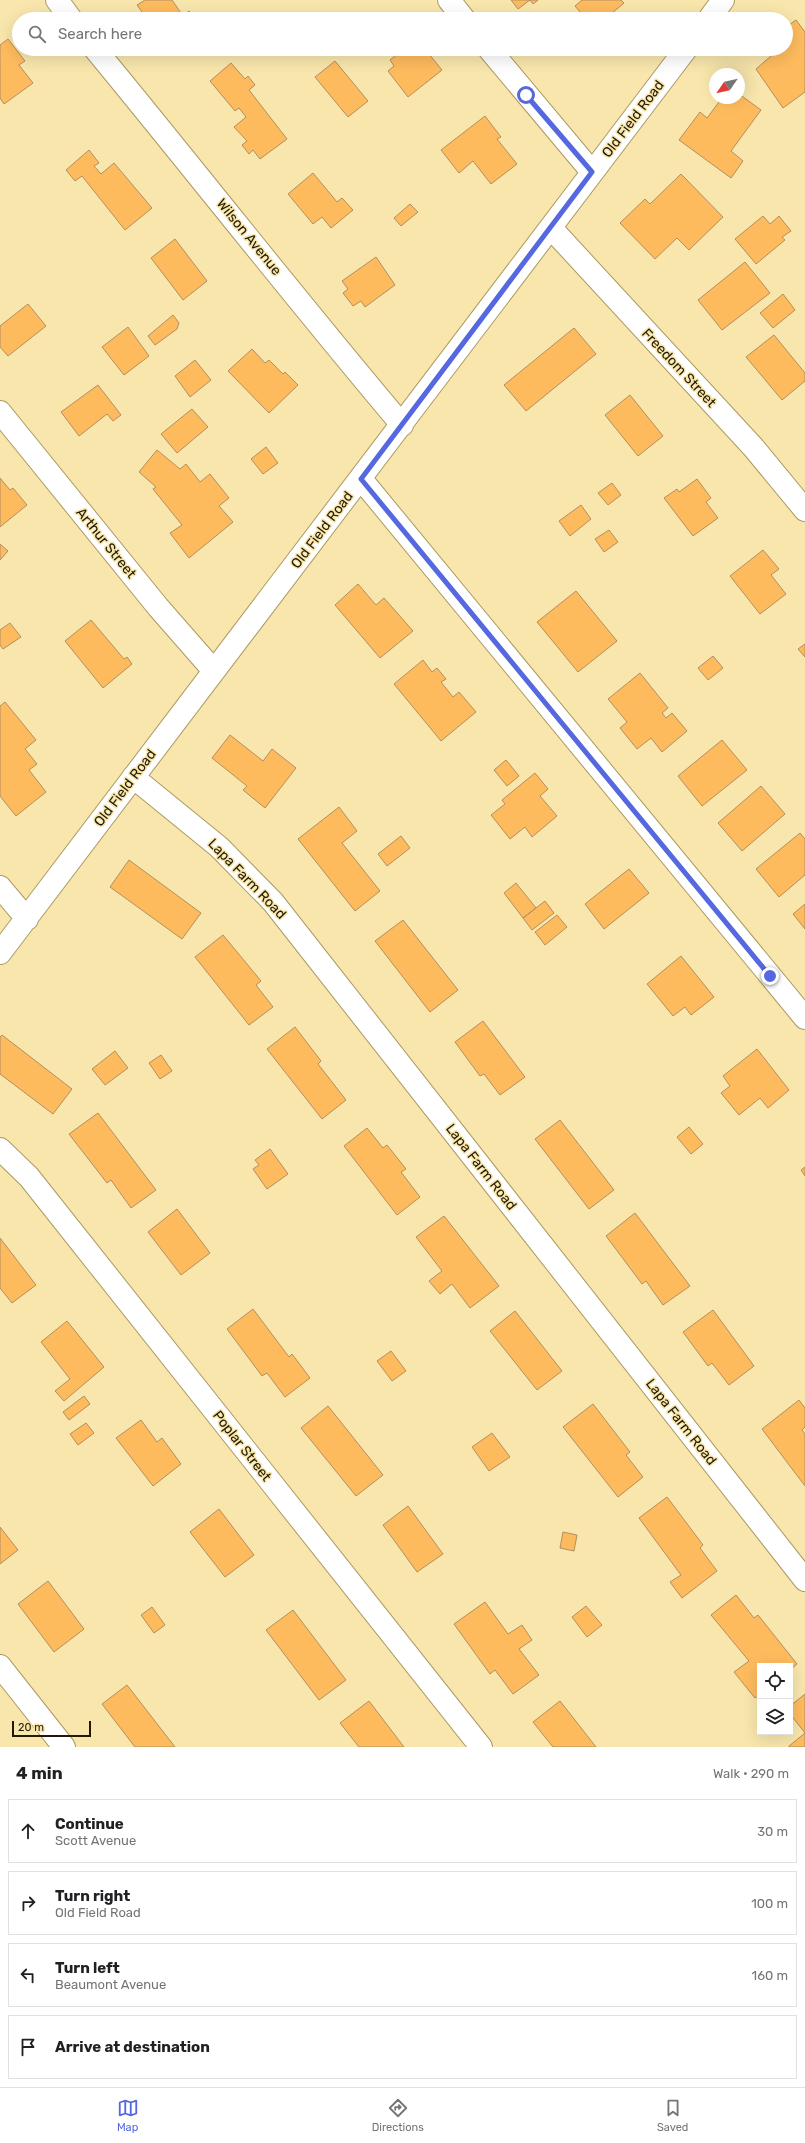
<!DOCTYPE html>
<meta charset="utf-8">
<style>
body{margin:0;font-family:Rubik,sans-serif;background:#f6f6f6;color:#202124}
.controls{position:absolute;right:12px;bottom:12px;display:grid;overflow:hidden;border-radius:0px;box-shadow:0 4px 16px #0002}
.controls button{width:36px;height:36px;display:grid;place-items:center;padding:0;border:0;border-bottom:1px solid #e0e0e0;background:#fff;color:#202124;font:20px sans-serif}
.compass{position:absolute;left:709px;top:68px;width:36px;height:36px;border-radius:50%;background:#fff;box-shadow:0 4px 16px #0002;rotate:236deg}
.scale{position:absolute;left:12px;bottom:10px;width:79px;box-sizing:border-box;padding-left:4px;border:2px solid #201903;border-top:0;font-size:11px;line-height:14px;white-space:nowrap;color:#201903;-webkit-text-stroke:3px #f8e6ac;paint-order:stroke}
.stop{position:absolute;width:12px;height:12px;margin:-9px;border:3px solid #5668df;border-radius:50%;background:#fff}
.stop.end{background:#5668df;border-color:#fff;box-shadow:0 1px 4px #0008}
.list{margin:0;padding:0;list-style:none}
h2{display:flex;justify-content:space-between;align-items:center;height:52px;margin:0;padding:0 16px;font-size:17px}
h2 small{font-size:13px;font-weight:400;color:#757577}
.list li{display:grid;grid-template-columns:26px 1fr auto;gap:12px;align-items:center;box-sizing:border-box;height:64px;margin:0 8px 8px;padding:0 8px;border:1px solid #e0e0e0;border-radius:0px}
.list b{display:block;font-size:15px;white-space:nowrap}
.list p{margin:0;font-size:13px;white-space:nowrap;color:#757577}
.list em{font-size:13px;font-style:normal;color:#757577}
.icon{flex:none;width:22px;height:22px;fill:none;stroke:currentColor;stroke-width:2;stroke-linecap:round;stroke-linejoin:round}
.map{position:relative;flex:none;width:805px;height:1747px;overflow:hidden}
.search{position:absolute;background:#fff;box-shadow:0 4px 16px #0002;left:12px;right:12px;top:12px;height:44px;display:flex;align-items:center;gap:10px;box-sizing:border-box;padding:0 14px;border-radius:22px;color:#757577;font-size:15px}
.sheet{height:340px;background:#fff}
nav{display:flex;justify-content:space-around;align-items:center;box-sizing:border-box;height:56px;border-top:1px solid #e0e0e0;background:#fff;font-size:11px;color:#757577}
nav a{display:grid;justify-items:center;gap:2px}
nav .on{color:#5668df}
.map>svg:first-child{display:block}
.building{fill:#febb5e;stroke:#b38e60}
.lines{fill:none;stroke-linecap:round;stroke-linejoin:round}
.street-casing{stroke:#ab9a62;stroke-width:24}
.street{stroke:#fff;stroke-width:22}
.route{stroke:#5668df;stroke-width:5}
.labels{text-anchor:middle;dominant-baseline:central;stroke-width:3;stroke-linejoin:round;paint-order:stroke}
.street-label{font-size:14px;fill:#201903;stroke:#f8e6ac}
</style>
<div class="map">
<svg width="805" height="1747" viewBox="0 0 805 1747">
<rect width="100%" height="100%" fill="#f8e6ac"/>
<path class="building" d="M145,0H172L183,16L189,11L195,19H147L137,5Z
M511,0H538L533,4L530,0L518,9Z
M582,0H621L624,3L605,19H586L575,6Z
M796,20L805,32V92L783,108L756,69L779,49H786V27Z
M8,39L25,61L19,65L33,83L4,104L0,98V45Z
M403,49L409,54L415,49H425L442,70L408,97L388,71L394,66L390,60Z
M335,61L368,101L348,117L315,77Z
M231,63L245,79L248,76L255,85L249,90L287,139L260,159L253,150L249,154L242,145L247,141L234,127L246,117L239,108L235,111L210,81Z
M739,94L761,110L731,151L743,161L731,178L679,140L700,112L707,118L722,98H739Z
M485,116L501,137L497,139L517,164L491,184L473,161L459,173L441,150Z
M89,150L99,163L94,166L101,174L114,163L152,208L125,230L82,176L75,181L66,170Z
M313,173L337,202L342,198L353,210L331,228L322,217L313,224L288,194Z
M681,174L723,217L689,250L677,238L655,259L620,223L645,199L650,204Z
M410,204L418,212L401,226L394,218Z
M763,216L770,224L779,216L791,231L782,237L785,240L756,264L735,239Z
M175,239L207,281L183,300L151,258Z
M376,257L395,285L365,307L361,301L353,306L343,293L348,289L342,281Z
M745,262L770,293L722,330L698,300Z
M783,294L795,310L773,328L760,313Z
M28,304L46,326L8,356L0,347V326Z
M173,315L179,323L177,329L155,345L148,336Z
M128,327L149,356L124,375L102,347Z
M574,328L596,354L526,411L504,385Z
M774,335L805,373V381L782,400L746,357Z
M252,349L265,363L269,360L283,374L285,372L298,385L269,413L228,371Z
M195,360L211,380L190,397L175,376Z
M98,385L121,415L113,421L107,414L79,436L61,412Z
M630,395L663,436L638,456L605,415Z
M192,409L208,427L177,453L161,434Z
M266,447L278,463L263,474L251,459Z
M157,450L180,469L186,464L200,482L210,474L229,498L219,506L233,522L189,558L170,533L182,525L153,489L156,487L139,472Z
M0,478L10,490L13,488L27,505L0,527Z
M697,479L711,498L706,502L718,518L693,536L664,498L677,489L679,492Z
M612,483L621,495L608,505L598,493Z
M581,505L591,519L570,536L559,521Z
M609,530L618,542L604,552L595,539Z
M0,544L8,551L0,560Z
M763,550L779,569L771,575L786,594L760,614L730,576Z
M358,584L376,605L384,598L413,631L380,658L335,605Z
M576,591L617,641L578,672L537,622Z
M91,620L124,659L127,657L132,664L103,688L65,641Z
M10,623L21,637L3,649L0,645V630Z
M805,644V657L798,649Z
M713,656L723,668L708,680L698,668Z
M423,660L432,672L437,668L446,679L441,682L453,697L459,692L476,712L441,741L394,684Z
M640,673L668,708L662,713L666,718L672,713L687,731L662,752L651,738L637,749L620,728L627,722L608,699Z
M5,702L36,740L25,749L37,764L29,770L46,792L16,816L0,796V706Z
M230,735L263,761L272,749L296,768L265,808L243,790L247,786L212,758Z
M722,740L747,770L702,806L678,776Z
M506,760L519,776L507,786L494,770Z
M535,773L548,789L540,796L557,816L532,837L525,827L510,839L491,815L505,804L502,800Z
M761,786L785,814L742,851L718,823Z
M339,807L357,831L342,843L380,891L355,911L298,839Z
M800,833L805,839V875L779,897L756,869Z
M401,836L410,848L387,866L378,854Z
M129,860L201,913L182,939L110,887Z
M629,869L649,893L604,929L585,904Z
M516,883L536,908L523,918L504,893Z
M545,901L554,913L532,930L523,918Z
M805,904V929L793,914Z
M557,915L567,927L545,945L535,932Z
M403,920L458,990L430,1012L375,941Z
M223,935L261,981L256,985L273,1007L249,1025L195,957Z
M681,956L714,997L691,1015L685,1007L673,1016L647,984Z
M483,1021L525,1077L500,1095L484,1074L480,1076L455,1042Z
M295,1027L321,1061L318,1064L346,1100L322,1119L267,1049Z
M2,1035L72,1089L53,1114L0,1074V1037Z
M757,1049L789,1090L768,1108L760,1098L739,1115L721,1093L730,1086L723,1076Z
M115,1051L128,1068L105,1085L92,1069Z
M161,1055L172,1071L160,1079L149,1063Z
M98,1113L156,1190L131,1208L111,1180L107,1183L69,1134Z
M560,1120L614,1190L589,1209L535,1139Z
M689,1127L703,1144L691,1154L677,1137Z
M367,1128L383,1148L387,1145L406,1169L401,1172L420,1197L397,1215L344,1146Z
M270,1149L288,1174L267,1189L253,1169L259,1165L255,1160Z
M805,1167V1176L801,1170Z
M177,1209L210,1253L181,1275L148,1232Z
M635,1213L690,1286L663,1305L646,1281L642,1284L606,1236Z
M444,1216L499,1286L470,1308L452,1284L440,1294L429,1281L442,1271L416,1237Z
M0,1238L36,1285L12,1303L0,1288Z
M253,1309L289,1357L292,1354L310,1378L285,1397L267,1373L262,1376L227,1329Z
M713,1310L754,1366L729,1385L712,1363L708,1366L683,1332Z
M515,1311L562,1371L537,1390L490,1331Z
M67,1321L104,1367L64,1401L55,1391L70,1379L41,1342Z
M391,1351L406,1371L392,1381L377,1361Z
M84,1396L90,1404L69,1420L63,1412Z
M799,1400L805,1408V1427L802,1430L805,1434V1486L762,1429Z
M593,1404L630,1452L626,1455L643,1477L618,1497L563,1427Z
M328,1406L383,1475L356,1496L301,1428Z
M141,1420L157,1442L162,1438L181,1464L153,1486L116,1438Z
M86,1423L94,1433L78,1445L70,1434Z
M492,1433L510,1457L489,1471L472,1447Z
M667,1497L703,1545L700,1548L717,1571L682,1598L670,1582L681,1575L639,1518Z
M408,1506L443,1554L417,1572L383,1525Z
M219,1509L254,1555L225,1577L190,1532Z
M0,1527L18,1550L0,1564Z
M563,1532L577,1535L574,1551L560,1548Z
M48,1581L84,1629L54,1652L18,1604Z
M736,1595L754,1618L758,1615L797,1664L790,1670V1666H760V1694L755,1698L734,1672L749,1661L711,1615Z
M485,1602L508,1634L522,1625L532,1640L519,1649L539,1675L513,1694L495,1670L490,1674L454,1624Z
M586,1606L602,1625L587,1637L572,1617Z
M152,1607L165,1625L154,1633L141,1615Z
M293,1610L346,1680L319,1700L266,1630Z
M127,1685L175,1747H135L102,1704Z
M805,1694V1733L790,1714V1706Z
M369,1701L404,1747H359L340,1723Z
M560,1701L596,1747H553L533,1722Z
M805,1733V1747H789V1746Z"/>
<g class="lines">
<defs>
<path id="street" d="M57,0L71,19
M449,0L464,19
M709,19L723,0
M95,49C198,174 297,301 402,425
M489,49L592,172
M551,228L753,447L805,510
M0,412L158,607L214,671
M361,479L805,1018
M133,777L219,847L273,902L805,1580
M0,887L27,919
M0,953L686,49
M0,1149L29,1177L481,1747
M0,1666L64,1747"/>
</defs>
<use href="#street" class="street-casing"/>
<use href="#street" class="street"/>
</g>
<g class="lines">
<path class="route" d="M526,95L592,172L361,479L770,976"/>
</g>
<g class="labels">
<g class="street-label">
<text transform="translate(633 119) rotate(-53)">Old Field Road</text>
<text transform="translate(249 237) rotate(51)">Wilson Avenue</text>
<text transform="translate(679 368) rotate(47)">Freedom Street</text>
<text transform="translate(322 530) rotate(-53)">Old Field Road</text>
<text transform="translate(106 543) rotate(51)">Arthur Street</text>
<text transform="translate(125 788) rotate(-53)">Old Field Road</text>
<text transform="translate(247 879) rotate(46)">Lapa Farm Road</text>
<text transform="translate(481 1167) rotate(52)">Lapa Farm Road</text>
<text transform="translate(681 1422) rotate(52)">Lapa Farm Road</text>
<text transform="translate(242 1446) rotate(52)">Poplar Street</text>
</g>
</g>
</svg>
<div class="controls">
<button><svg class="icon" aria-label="locate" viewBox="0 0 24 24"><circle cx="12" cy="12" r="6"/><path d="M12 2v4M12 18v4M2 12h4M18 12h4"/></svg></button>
<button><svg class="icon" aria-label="layers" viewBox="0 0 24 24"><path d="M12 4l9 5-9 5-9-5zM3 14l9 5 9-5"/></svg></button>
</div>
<svg class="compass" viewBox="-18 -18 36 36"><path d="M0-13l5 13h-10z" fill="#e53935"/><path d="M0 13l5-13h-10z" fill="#757577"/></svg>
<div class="scale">20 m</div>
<div class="stop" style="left:526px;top:95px"></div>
<div class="stop end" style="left:770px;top:976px"></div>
<div class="search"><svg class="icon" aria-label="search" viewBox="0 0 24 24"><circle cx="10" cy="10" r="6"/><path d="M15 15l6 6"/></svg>Search here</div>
</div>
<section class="sheet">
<h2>4 min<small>Walk · 290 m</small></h2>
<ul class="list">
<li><svg class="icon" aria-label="ahead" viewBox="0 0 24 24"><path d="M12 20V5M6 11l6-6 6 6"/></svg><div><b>Continue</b><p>Scott Avenue</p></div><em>30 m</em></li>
<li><svg class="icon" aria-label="right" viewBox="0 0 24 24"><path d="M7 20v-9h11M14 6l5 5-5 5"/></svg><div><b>Turn right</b><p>Old Field Road</p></div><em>100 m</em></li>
<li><svg class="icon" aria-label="left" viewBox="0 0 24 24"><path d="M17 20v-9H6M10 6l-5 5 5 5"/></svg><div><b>Turn left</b><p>Beaumont Avenue</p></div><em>160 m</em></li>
<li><svg class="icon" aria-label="arrive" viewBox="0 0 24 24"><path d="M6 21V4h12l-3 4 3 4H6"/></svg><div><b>Arrive at destination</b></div></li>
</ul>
</section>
<nav>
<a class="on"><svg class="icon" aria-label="map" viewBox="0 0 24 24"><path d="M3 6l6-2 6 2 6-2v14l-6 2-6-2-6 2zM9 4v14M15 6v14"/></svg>Map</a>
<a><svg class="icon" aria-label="directions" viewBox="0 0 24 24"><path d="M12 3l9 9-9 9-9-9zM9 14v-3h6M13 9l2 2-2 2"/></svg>Directions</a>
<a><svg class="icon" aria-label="saved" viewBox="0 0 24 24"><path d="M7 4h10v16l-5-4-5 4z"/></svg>Saved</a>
</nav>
